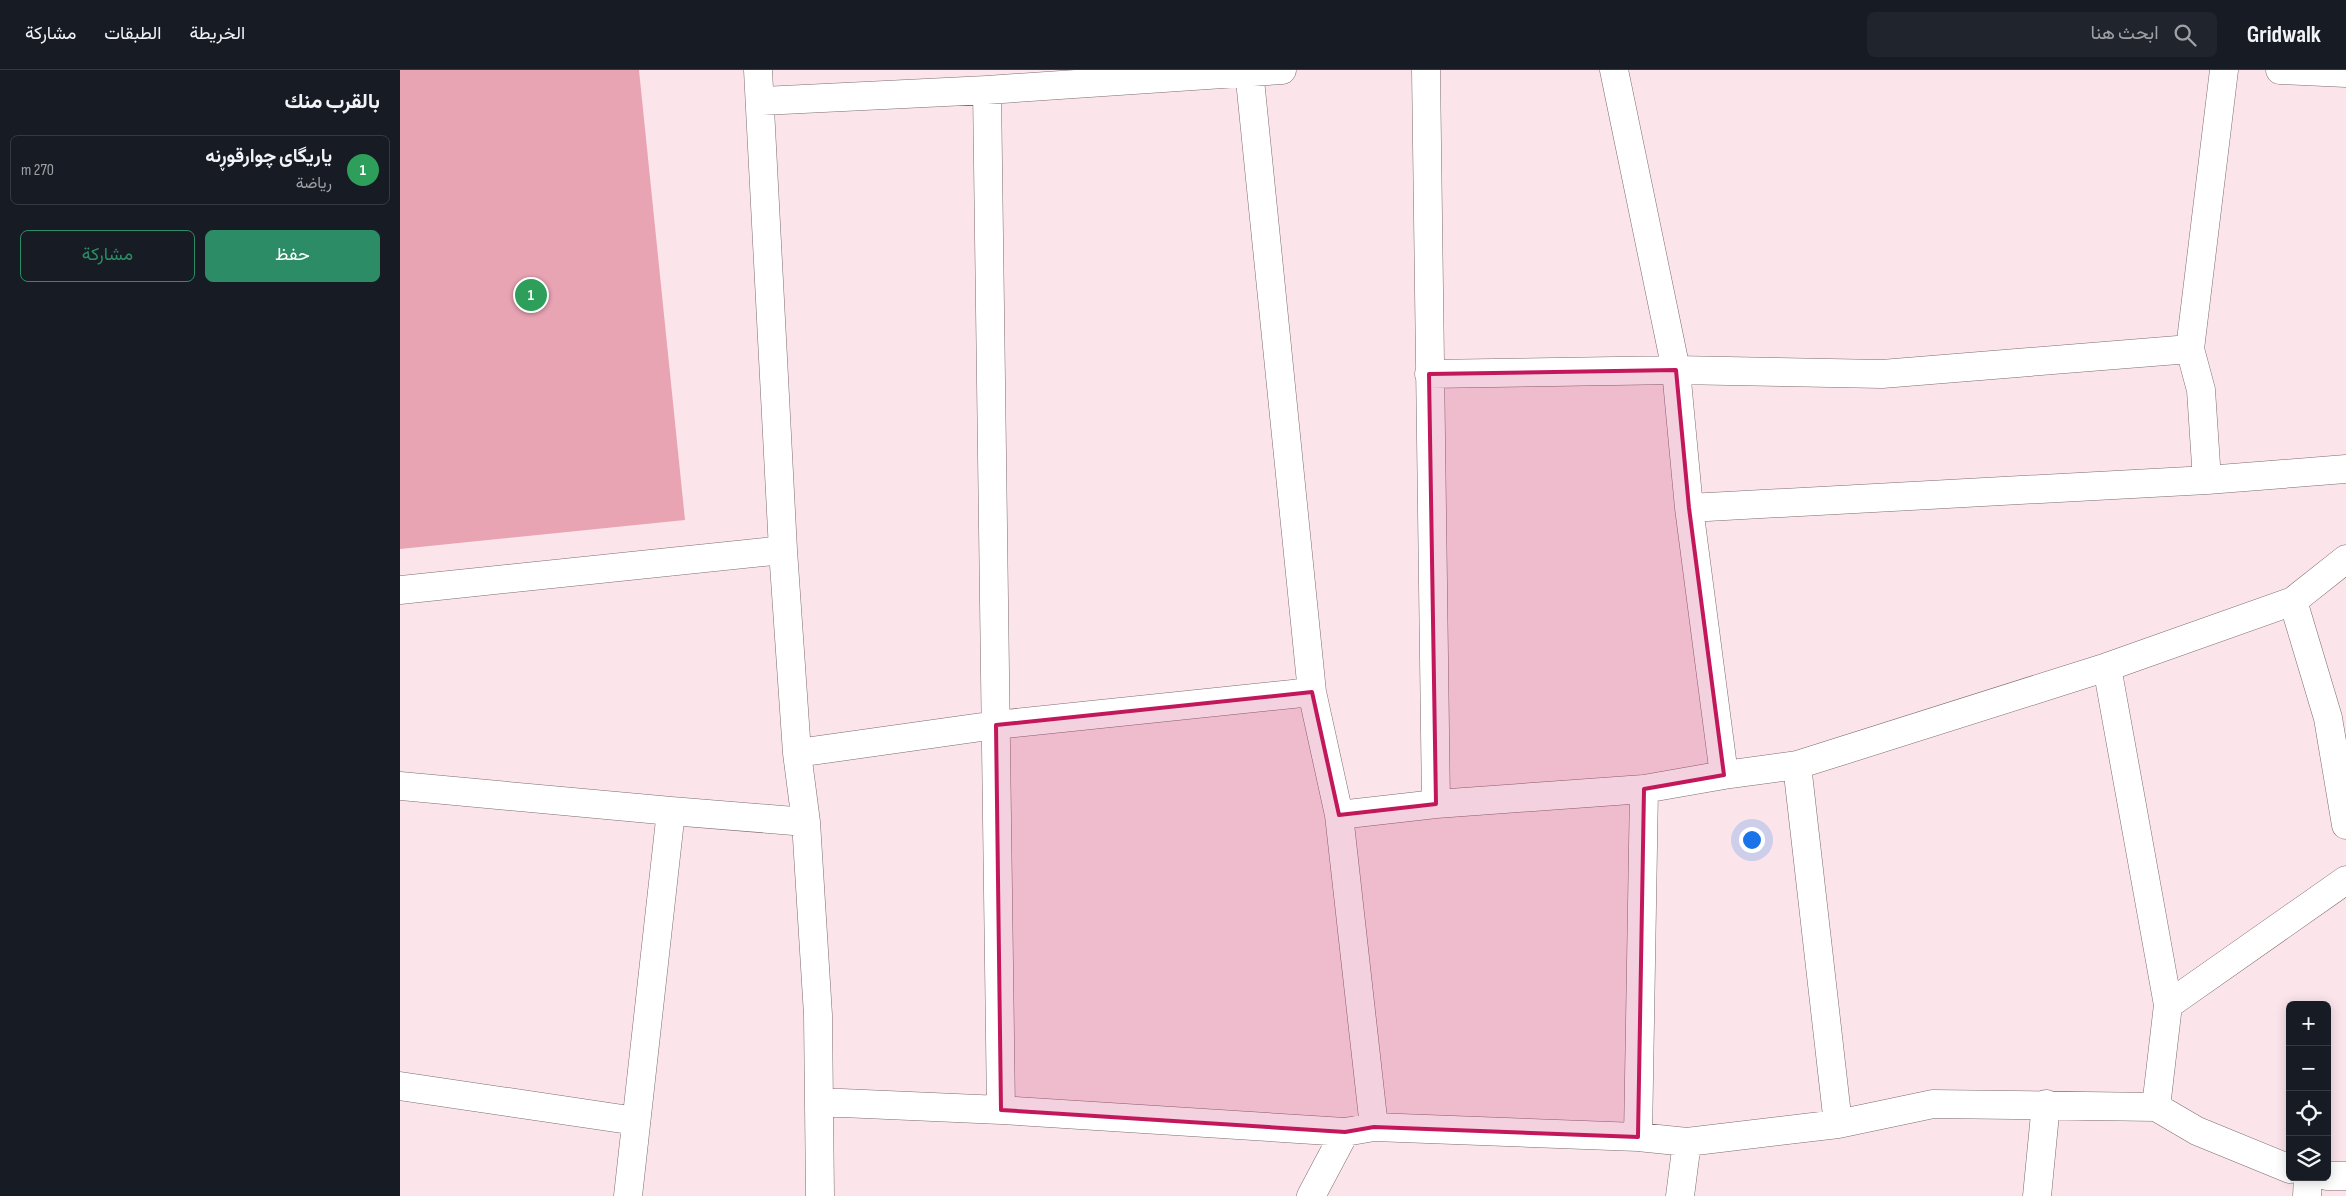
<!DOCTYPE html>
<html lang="ar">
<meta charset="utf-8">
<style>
body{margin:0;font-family:"Sofia Sans Condensed",Vazirmatn,sans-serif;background:#20242c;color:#f1f3f6;direction:rtl}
.controls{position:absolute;right:15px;bottom:15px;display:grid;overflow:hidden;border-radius:8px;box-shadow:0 2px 12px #0003}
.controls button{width:45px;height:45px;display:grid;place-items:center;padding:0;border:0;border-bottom:1px solid #363941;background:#171b24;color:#f1f3f6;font:25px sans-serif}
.you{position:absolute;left:1351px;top:769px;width:18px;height:18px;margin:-12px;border:4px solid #fff;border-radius:50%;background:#1a73e8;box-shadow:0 0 0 8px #1a73e833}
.badge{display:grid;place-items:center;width:32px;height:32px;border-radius:50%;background:#2b8c65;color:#fff;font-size:16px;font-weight:700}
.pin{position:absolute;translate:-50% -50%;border:2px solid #fff;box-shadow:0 1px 5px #0006}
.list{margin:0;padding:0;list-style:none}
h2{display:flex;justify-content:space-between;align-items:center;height:65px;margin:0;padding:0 20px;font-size:21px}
h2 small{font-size:16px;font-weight:400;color:#9ea1a6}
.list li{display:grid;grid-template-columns:32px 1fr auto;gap:15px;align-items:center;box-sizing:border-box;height:70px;margin:0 10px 10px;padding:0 10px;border:1px solid #363941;border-radius:8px}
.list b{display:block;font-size:19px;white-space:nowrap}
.list p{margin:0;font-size:16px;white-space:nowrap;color:#9ea1a6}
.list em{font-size:16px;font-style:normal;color:#9ea1a6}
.actions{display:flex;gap:10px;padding:15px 20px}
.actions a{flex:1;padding:11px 0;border:1px solid #2b8c65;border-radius:8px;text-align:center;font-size:18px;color:#2b8c65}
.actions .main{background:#2b8c65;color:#fff}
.icon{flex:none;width:28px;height:28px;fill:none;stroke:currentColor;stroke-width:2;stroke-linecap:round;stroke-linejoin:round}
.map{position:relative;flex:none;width:1946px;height:1126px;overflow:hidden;direction:ltr}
header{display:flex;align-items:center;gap:30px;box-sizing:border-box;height:70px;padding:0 25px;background:#171b24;border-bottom:1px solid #363941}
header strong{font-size:24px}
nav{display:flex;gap:28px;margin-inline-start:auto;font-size:18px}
.search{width:350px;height:45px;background:#20242c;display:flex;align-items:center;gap:12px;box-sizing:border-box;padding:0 18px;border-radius:8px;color:#9ea1a6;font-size:19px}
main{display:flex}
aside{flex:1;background:#171b24}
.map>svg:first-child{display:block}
.green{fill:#e9a4b4}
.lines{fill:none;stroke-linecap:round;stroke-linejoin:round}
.street-casing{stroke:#7e6b6f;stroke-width:29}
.street{stroke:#fff;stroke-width:28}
.marked{fill:#c2185b;fill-opacity:0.2;stroke:#c2185b;stroke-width:4;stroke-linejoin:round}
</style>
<header>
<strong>Gridwalk</strong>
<div class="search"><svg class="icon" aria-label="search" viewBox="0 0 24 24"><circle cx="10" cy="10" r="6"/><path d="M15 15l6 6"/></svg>ابحث هنا</div>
<nav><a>الخريطة</a><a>الطبقات</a><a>مشاركة</a></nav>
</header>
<main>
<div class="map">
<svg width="1946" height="1126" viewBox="0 0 1946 1126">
<rect width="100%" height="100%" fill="#fbe5ea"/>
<path class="green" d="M0,0H239L285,450L0,479Z"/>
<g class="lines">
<defs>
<path id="street" d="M358,0L383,480L397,683L406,752L418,945L420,1126
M849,0L912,622L939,745L974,1057
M1026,0L1036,734
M1214,0L1276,300L1289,438L1324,705
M1880,0L1946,3
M587,20L601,1040
M362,31L587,20L882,0
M1029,304L1276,300L1482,304L1790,279
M1807,410L1801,320L1790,279L1824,0
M1289,438L1807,410L1946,399
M0,520L383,480
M1893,531L1928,648L1946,755
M397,683L596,655L912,622
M1397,695L1438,1054
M0,716L271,741
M939,745L1036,734L1244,719L1324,705L1397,695L1707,597
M1768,935L1946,810
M0,1016L236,1051
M419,1032L601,1040L945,1062L974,1057L1238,1067L1287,1072L1438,1054L1533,1034L1756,1037L1797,1061L1890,1099
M1756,1037L1768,935L1707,597L1893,531L1946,489
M1238,1067L1244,719
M1927,1106H1946
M228,1126L271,741L406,752
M911,1126L945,1062
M1280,1126L1287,1072
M1637,1126L1646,1034
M1907,1126L1908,1107"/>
</defs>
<use href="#street" class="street-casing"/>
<use href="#street" class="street"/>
</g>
<path class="marked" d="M1276,300L1289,438L1324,705L1244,719L1238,1067L974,1057L945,1062L601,1040L596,655L912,622L939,745L1036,734L1029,304Z"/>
</svg>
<div class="controls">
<button>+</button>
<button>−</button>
<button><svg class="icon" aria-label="locate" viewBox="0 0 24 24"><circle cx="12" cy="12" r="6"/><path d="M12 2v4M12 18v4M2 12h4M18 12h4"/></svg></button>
<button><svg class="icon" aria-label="layers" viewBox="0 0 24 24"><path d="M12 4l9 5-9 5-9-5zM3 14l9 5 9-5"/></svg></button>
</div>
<div class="you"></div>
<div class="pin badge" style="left:131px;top:225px;background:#2e9e5b">1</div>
</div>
<aside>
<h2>بالقرب منك<small></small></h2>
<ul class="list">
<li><span class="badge" style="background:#2e9e5b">1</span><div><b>یاریگای چوارقوڕنە</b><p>رياضة</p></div><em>270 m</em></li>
</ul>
<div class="actions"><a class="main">حفظ</a><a>مشاركة</a></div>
</aside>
</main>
